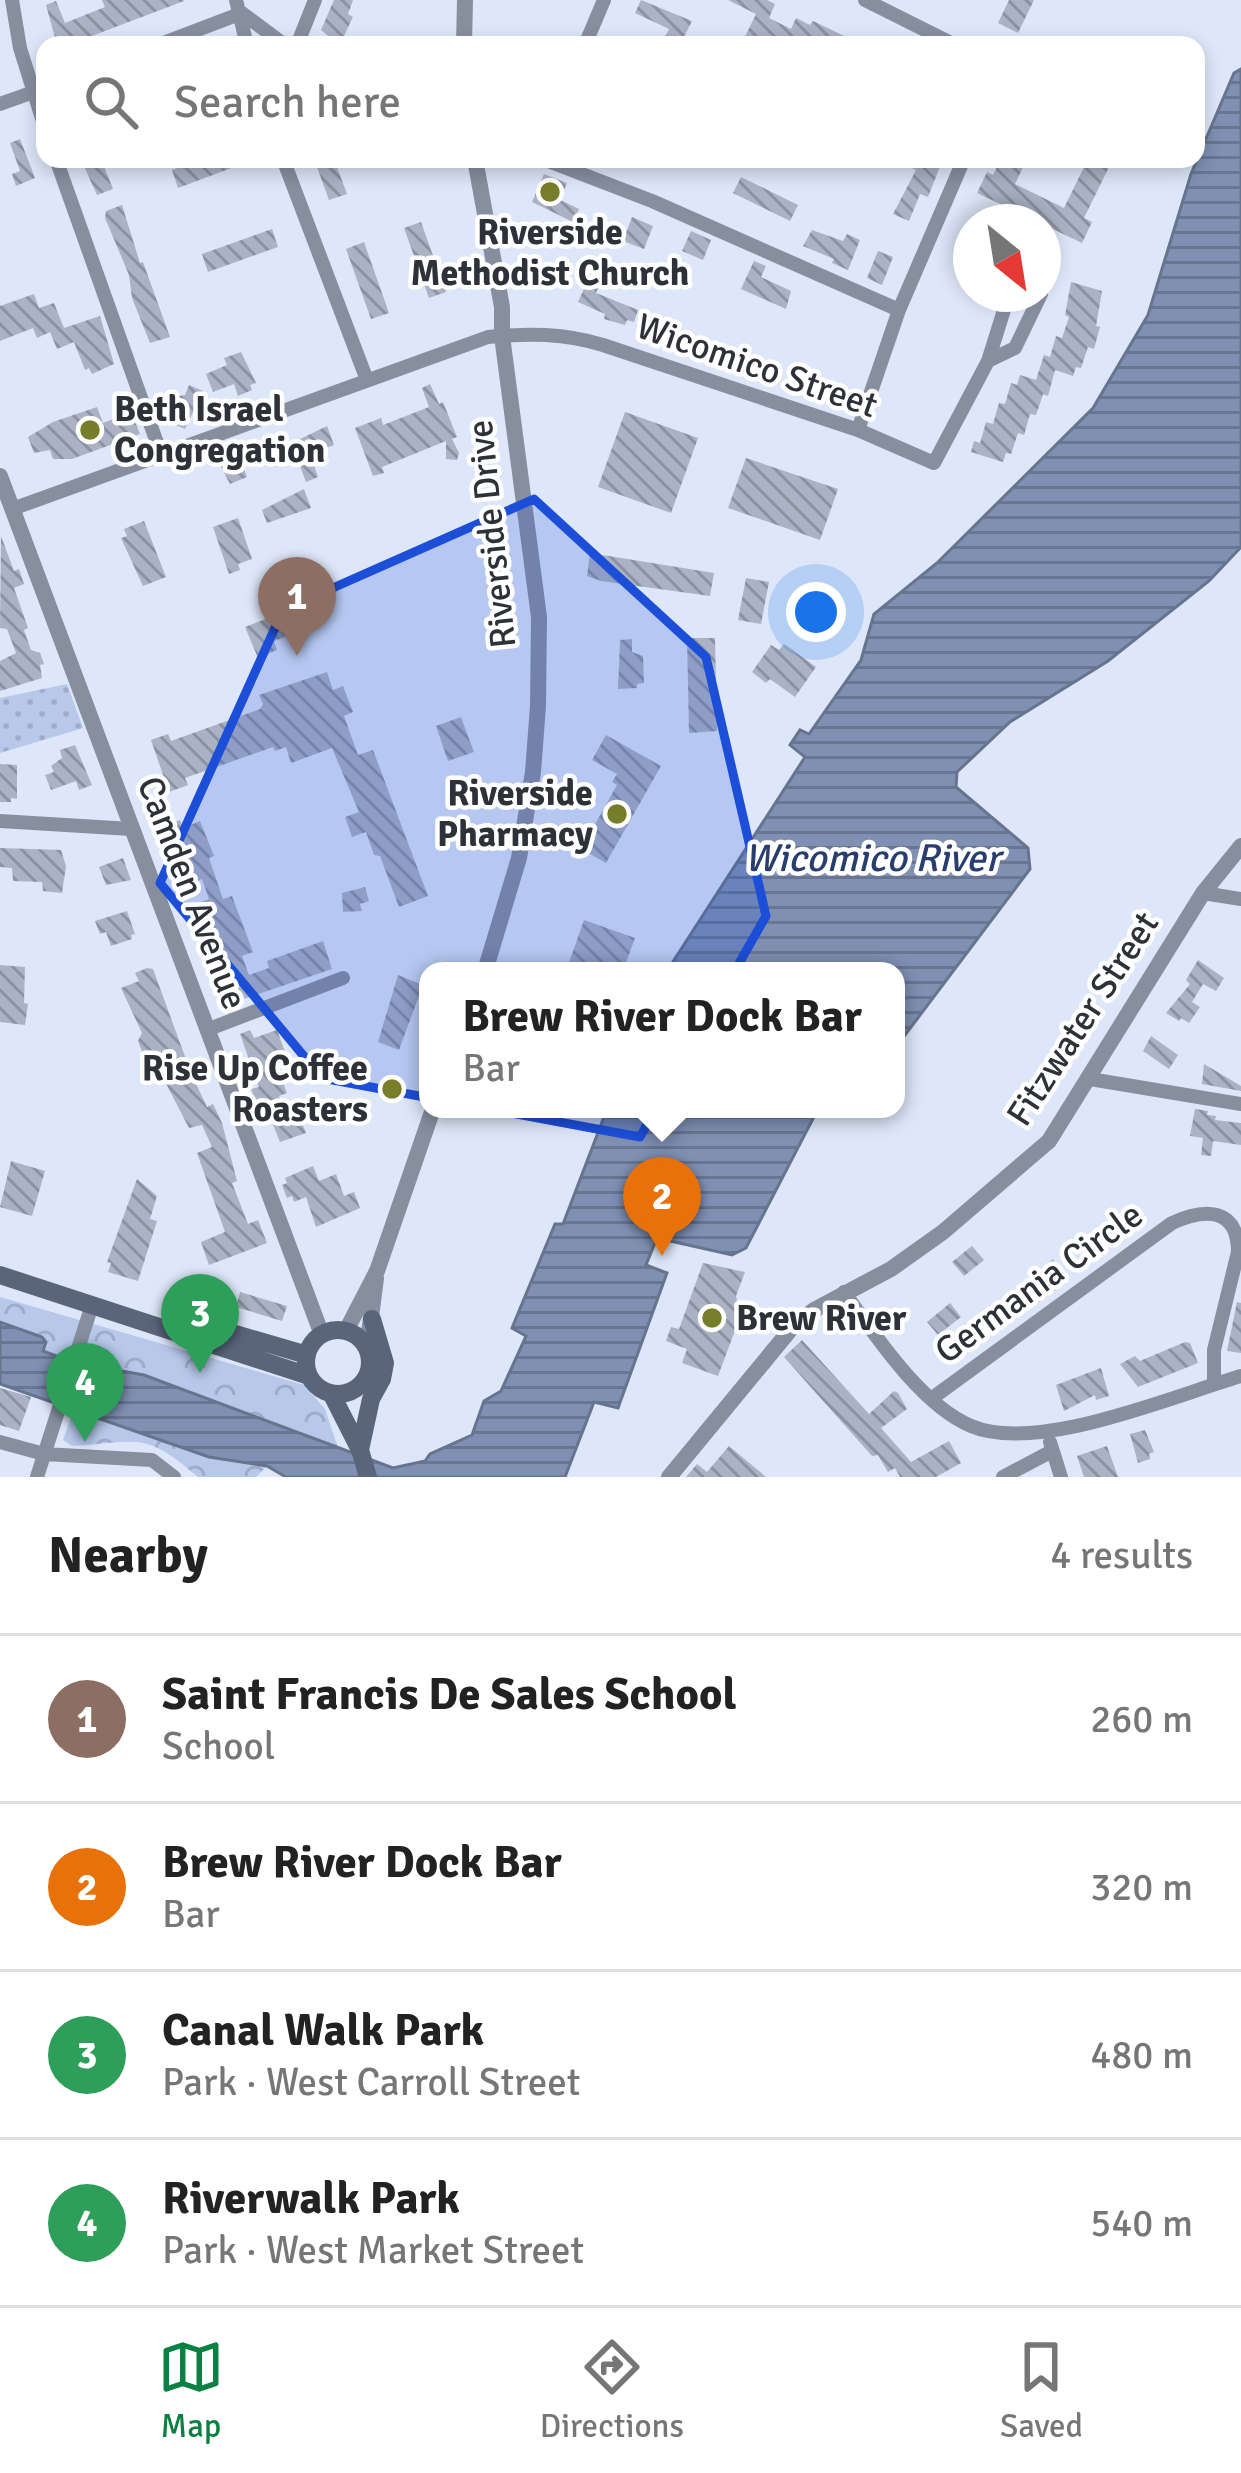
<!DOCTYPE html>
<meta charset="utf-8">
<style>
body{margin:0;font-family:Signika,sans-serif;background:#f2f2f2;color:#222}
.compass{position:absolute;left:953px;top:204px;width:108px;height:108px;border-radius:50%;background:#fff;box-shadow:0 6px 18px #0003;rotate:150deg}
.you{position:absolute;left:816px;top:612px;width:42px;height:42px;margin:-30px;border:9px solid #fff;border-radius:50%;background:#1a73e8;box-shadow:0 0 0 18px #1a73e833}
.badge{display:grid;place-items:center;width:78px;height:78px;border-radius:50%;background:#0b8043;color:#fff;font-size:39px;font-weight:700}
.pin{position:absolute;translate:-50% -99px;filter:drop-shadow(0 3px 6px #0008)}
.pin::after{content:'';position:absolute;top:63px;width:42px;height:36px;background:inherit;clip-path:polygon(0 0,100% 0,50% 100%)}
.popup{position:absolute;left:419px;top:962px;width:486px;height:156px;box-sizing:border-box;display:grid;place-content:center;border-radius:24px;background:#fff;filter:drop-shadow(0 3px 9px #0005);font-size:39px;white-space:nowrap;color:#767676}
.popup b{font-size:45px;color:#222}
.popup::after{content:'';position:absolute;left:50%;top:100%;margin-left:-24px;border:24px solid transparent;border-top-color:#fff}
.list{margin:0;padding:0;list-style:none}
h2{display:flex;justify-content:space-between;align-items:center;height:156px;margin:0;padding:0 48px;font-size:51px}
h2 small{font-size:39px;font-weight:400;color:#767676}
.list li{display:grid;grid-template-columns:78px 1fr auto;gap:36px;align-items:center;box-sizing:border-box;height:168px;padding:0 48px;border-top:3px solid #e0e0e0}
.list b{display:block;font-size:45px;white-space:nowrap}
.list p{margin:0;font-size:39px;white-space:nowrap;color:#767676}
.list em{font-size:39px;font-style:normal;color:#767676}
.icon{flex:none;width:66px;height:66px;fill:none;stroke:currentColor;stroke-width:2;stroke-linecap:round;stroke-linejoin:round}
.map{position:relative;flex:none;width:1241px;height:1477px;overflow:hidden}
.search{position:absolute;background:#fff;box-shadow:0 6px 18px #0003;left:36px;right:36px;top:36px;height:132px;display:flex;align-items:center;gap:30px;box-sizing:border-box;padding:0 42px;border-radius:24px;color:#767676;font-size:45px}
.sheet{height:828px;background:#fff}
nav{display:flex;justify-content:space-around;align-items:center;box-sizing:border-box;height:168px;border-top:3px solid #e0e0e0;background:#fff;font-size:33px;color:#767676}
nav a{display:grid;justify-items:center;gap:6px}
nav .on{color:#0b8043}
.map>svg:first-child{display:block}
.forest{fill:url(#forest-crowns)}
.garden{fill:url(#garden-dots)}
.water{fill:url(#water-rules);stroke:#67748e;stroke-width:3}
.building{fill:url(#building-back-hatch)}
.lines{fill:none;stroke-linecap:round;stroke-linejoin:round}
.minor{stroke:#878f9f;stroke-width:14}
.tertiary{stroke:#878f9f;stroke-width:16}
.secondary{stroke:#5a657c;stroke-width:18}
.marked{fill:#1d4ed8;fill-opacity:0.2;stroke:#1d4ed8;stroke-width:9;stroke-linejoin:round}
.poi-dot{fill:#767e2a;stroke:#fff;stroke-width:4.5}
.labels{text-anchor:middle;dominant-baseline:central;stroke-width:9;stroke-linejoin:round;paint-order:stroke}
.poi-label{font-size:36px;font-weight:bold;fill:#2e3138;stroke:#fff;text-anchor:start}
.street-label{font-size:36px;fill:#2e3138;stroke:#fff}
.water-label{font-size:39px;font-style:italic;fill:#293e6e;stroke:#fff}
</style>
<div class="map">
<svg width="1241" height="1477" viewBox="0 0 1241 1477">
<defs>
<pattern id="forest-crowns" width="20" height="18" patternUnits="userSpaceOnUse" patternTransform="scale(3)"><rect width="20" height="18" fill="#b7c8eb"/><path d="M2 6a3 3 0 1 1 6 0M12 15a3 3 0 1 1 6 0" fill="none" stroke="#9eacca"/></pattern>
<pattern id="garden-dots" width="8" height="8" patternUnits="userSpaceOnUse" patternTransform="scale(3)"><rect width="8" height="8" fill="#b7c8eb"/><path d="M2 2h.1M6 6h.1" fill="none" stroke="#9eacca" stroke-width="1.8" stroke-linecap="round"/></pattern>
<pattern id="water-rules" width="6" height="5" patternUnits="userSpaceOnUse" patternTransform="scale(3)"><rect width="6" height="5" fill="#7f90b3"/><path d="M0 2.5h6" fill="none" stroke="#687693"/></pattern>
<pattern id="building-back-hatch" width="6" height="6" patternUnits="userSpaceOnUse" patternTransform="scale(3)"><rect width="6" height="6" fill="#aab2c4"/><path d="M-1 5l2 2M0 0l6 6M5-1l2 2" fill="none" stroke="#8b91a0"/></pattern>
</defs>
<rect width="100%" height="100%" fill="#dde7f9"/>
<path class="forest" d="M0,1297L304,1385L325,1409L338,1448L144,1375L105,1368L94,1370L42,1351L46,1342L42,1337L0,1322Z
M74,1408L257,1464L267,1466L256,1477H198C144,1430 139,1442 72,1446L63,1440Z"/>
<path class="garden" d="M67,684L83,728L0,753V698Z"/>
<path class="water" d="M1241,69V547L1209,581L1108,661L1010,722L957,772L956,787L1028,848L1030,869L896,1047V971H667L805,757L790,745L800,730L809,734L861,660L874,614L937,563L1093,408L1148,315L1191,174L1234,73Z
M607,1109H818L746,1248L732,1255L657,1238L646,1265L667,1273L618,1408L594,1402L565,1477H286L267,1466L209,1457L0,1384V1322L42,1337L46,1342L43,1351L94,1370L105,1368L144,1375L393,1468L425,1461L430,1454L472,1435L484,1401L501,1391L526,1336L512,1328L555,1224H563Z"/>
<path class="building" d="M102,0H183L184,1L68,45H57L46,5L56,1L65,23L105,7Z
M334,0H353L348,14L353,17L344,36L333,40L321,30Z
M641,0L692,21L680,45H661L669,29L635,13Z
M728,0H767L775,4L769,18L791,29L796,18L810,25L813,21L863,45H820L805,38L802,45H741L756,14Z
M1009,0H1034L1018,33L998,23Z
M20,139L35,178L16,186L12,174L20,171L10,143Z
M85,159H101L113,189L97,195L83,164Z
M199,159H252L253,160L178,188L172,170Z
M314,159H334L347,194L329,200Z
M893,159H943L928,197L920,194L909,221L893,214L916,170Z
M1001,159H1027L1015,184L1064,208L1088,159H1113L1084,218L1092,222L1082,243L977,193L987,172L993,175Z
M544,174L567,183L560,200L579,209L573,222L532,202Z
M741,177L798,205L790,221L733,193Z
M122,205L140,263L143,262L170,337L150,343L132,298L129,275L105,218L106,211Z
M632,217L653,226L644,249L623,241Z
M421,222L446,292L429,298L404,228Z
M272,229L278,247L208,272L202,254Z
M812,230L843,241L847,234L860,240L848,270L832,263L834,259L803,246Z
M691,231L711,240L703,260L682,251Z
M364,242L389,313L371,319L346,249Z
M878,251L893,257L882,285L867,278Z
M754,261L766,266L761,277L791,291L786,309L741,289Z
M587,282L599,286L596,293L638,310L634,322L627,320L625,325L604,319L605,314L578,302Z
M1071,282L1102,291L1096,326L1100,327L1094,349L1088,347L1081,368L1076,367L1073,376L1055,370L1048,396L1043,394L1036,415L1030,414L1024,435L1018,433L1011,454L1006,453L1003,462L971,452L974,441L980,443L986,422L993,424L999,403L1005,404L1011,383L1017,385L1020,375L1036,380L1044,355L1050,357L1056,336L1062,338L1069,317L1065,315Z
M34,294L39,308L54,303L64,328L100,316L114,364L92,374L89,368L85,370L74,342L57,349L50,332L37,338L33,328L0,341V306Z
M241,352L256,383L250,385L252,390L238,396L234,384L213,392L206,374L227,365L224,358Z
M430,384L439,404L443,402L457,437L452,439L459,453L457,460L446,459V441L382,467L384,473L373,476L355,428L381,418L383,425L429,407L422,388Z
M189,385L203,391L185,429L169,422L178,396L185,395Z
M97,407L103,423L131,412L140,434L72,459H53L50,450L34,453L28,437L53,422Z
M625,412L698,438L671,513L598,487Z
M327,426L334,445L310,454L318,477L306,482L297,458L274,467L266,448L287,441L288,445Z
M236,448L247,477L230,484L216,457Z
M746,458L838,489L820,540L728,508Z
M304,489L311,508L267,523L262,510Z
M238,518L252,559L238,564L240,570L229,574L213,527Z
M144,521L166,577L143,586L121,538L127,536L124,529Z
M1,536L14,571L19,569L24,584L14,588L28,628L24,630L31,650L40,653L44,664L40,665L42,678L0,691V661L16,653L7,629L0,628Z
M590,553L714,573L710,596L601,581L587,576Z
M746,578L769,582L761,624L738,620Z
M278,614L287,636L274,641L277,650L258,658L245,627Z
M687,638H715L717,731L689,733Z
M632,639V652L643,656L644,683L637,684V688L618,689L620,640Z
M784,644L816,667L795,697L770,679L766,683L752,672L771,645L779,650Z
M327,672L333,690L343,686L353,712L344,716L358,755L373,750L428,896L399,907L380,856L374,855L366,832L352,837L345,817L359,812L332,748L291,763L286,747L275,751L273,747L185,778L188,785L169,792L151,740L168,734L171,741L260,709L263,704L259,695Z
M461,717L474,752L448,761L436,726Z
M606,735L661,766L606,863L581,849L617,785L612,782L617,774L592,760Z
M75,745L92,785L79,790L76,781L51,790L45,775L54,772L51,766L62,758L60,750Z
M0,764L17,765V799L11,798V802H0Z
M180,820L183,828L200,821L214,856L209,858L223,899L232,896L253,952L242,956L249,975L269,968L267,961L323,941L332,969L220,1007L209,975L214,973L186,908L209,899L202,879L189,884L164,831L168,829L166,825Z
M0,848L61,850L66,866L62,893L43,891L42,882L13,881L12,868L0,867Z
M123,858L131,880L106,885L99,867Z
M365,887L369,901L360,904L362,911L343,912L342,893Z
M127,911L135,934L131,935L132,939L111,946L106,932L100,934L95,921Z
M584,920L635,938L623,971H566Z
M1198,960L1224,978L1216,991L1203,984L1192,1002L1200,1007L1189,1023L1181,1018L1179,1021L1166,1013L1190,984L1186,980Z
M0,965L25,967L24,1003L28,1004L25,1025L0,1022Z
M147,968L153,969L191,1073L207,1107L213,1104L222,1123L237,1181L232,1183L248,1224L258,1220L267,1243L209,1265L201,1242L225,1232L197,1153L212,1147L202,1125L189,1128L161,1074L154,1076L149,1070L138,1041L142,1033L121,988L139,981L135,973Z
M398,975L423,985L399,1050L378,1042Z
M250,1030L254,1038L277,1030L287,1057L282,1059L285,1067L278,1069L287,1093L279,1096L289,1124L301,1120L306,1133L280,1142L272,1122L277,1120L271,1100L257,1105L251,1089L259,1087L240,1034Z
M1151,1036L1178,1055L1169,1069L1143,1051Z
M1204,1064L1241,1086V1091L1202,1084Z
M1195,1109L1208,1111L1207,1115L1216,1116L1215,1120L1241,1123V1145L1213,1141L1211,1156L1201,1155L1203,1138L1190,1136Z
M11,1161L45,1171L32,1216L0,1207Z
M313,1166L319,1181L336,1174L344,1196L354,1192L360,1208L316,1227L306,1197L294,1202L292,1196L287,1198L282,1185L287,1183L285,1178Z
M137,1179L157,1196L150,1219L157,1221L138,1281L108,1272L111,1263L107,1262Z
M972,1246L984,1260L964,1276L952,1262Z
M1053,1259L1068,1281L1039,1302L1024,1286Z
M703,1263L745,1272L736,1296L742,1325H737L718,1376L682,1363L687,1349L666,1341L671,1327L679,1329Z
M240,1292L287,1306L282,1321L236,1307Z
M1237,1302L1241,1303V1353L1227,1351Z
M950,1303L961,1317L938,1335L927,1322Z
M802,1340L869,1414L894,1391L898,1393L907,1409L881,1428L911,1462L949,1441L961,1463L936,1477H900L895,1468L888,1472L878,1455L872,1456L784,1357Z
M1185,1342L1190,1343L1198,1363L1138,1387L1120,1364L1135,1356L1140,1361Z
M1101,1368L1109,1396L1096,1400L1095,1395L1064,1411L1056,1385Z
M0,1388L31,1397L19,1431L0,1425Z
M1145,1430L1154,1452L1149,1454L1150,1459L1138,1463L1130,1434Z
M729,1446L766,1477H686L697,1464L707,1472Z
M1107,1446L1118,1477H1084L1077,1456Z"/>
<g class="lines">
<path class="minor" d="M12,0L20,48L45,128
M236,0L247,45
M865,0L955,45
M158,45L242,13L285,45
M297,45L315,0
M585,45L604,0
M0,104L45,88
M56,159L161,454
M283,159L367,380
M543,159L652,201L899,310
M988,361L1015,348L1041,294
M858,430L899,310L964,159
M12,509L488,337C529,333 564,333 603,345L858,430L934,463L988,361L1009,294
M0,821L131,829
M1203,893L1241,899
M209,1029L343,978
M1090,1079L1241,1104
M844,1292C875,1335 921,1405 971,1426C1037,1454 1173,1396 1241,1376
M931,1399L1172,1223C1204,1208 1238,1207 1238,1252L1214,1350V1384
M0,1442L44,1454L152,1460L174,1477
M1050,1442L1061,1477
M37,1477L92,1305
M1003,1477L1052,1451"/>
<path class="tertiary" d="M464,45L465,0
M475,159L502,307V336L539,617L538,706L533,772L519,858L485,971
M0,476L322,1335
M346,1331L377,1271L433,1109
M367,1349L376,1278
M669,1477L791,1329L814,1310L891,1269L943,1232L1049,1141L1203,893L1241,846"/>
<path class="secondary" d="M0,1275L309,1376
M306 1362a32 32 0 1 1 64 0a32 32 0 1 1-64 0Z
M195,1333L225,1331L307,1355
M331,1393L360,1450L368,1477
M360,1450L371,1399L382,1379L385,1363L372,1319"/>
</g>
<path class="marked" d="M534,499L706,657L766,916L640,1137L322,1078L160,883L283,610Z"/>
<g class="poi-dot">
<circle cx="550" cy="192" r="12"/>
<circle cx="90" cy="430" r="12"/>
<circle cx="617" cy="814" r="12"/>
<circle cx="392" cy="1089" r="12"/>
<circle cx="712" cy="1318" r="12"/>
</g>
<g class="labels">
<g class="poi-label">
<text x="550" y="232" text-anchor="middle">Riverside<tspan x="550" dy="41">Methodist Church</tspan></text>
<text x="114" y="409">Beth Israel<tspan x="114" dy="41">Congregation</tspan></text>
<text x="593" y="793" text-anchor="end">Riverside<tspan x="593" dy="41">Pharmacy</tspan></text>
<text x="368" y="1068" text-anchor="end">Rise Up Coffee<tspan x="368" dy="41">Roasters</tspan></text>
<text x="736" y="1318">Brew River</text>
</g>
<g class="street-label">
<text transform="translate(757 366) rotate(19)">Wicomico Street</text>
<text transform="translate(492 534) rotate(-96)">Riverside Drive</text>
<text transform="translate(192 893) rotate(69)">Camden Avenue</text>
<text transform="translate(1083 1019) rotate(-57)">Fitzwater Street</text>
<text transform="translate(1039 1283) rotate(-36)">Germania Circle</text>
</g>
<g class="water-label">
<text x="872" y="858">Wicomico River</text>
</g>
</g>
</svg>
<svg class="compass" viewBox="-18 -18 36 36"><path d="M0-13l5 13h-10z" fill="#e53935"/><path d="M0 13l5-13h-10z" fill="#767676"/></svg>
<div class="you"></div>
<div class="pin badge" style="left:297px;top:656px;background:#8d6e63">1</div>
<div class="pin badge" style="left:662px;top:1256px;background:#e8710a">2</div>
<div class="popup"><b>Brew River Dock Bar</b>Bar</div>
<div class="pin badge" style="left:200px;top:1373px;background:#2e9e5b">3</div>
<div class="pin badge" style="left:85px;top:1442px;background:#2e9e5b">4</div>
<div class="search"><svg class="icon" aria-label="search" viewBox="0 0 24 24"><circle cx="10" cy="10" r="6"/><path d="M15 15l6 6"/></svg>Search here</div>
</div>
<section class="sheet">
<h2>Nearby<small>4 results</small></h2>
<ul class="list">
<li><span class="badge" style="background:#8d6e63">1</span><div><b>Saint Francis De Sales School</b><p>School</p></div><em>260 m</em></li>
<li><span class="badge" style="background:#e8710a">2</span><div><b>Brew River Dock Bar</b><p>Bar</p></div><em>320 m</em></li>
<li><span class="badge" style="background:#2e9e5b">3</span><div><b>Canal Walk Park</b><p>Park · West Carroll Street</p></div><em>480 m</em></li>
<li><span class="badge" style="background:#2e9e5b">4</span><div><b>Riverwalk Park</b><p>Park · West Market Street</p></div><em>540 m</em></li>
</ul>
</section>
<nav>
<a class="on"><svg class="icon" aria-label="map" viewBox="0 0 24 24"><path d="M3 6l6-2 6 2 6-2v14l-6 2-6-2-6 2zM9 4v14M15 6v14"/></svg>Map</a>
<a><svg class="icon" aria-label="directions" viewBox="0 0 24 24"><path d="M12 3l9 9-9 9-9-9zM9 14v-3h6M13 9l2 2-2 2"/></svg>Directions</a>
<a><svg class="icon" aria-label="saved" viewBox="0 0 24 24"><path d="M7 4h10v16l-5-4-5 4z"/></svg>Saved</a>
</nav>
